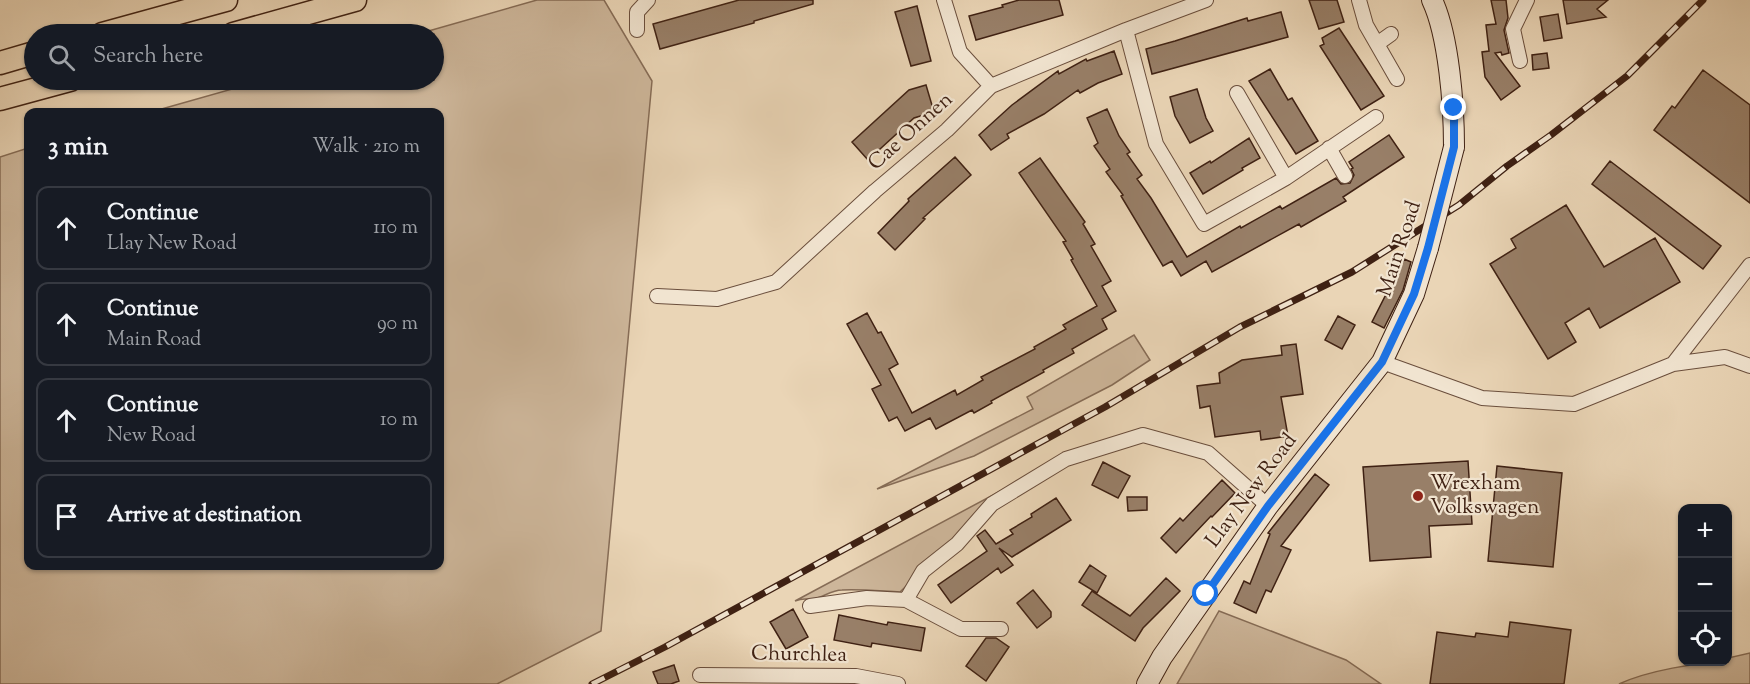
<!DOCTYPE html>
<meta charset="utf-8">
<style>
body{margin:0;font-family:"Sorts Mill Goudy",serif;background:#20242c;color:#f1f3f6}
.controls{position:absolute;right:18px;bottom:18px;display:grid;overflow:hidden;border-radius:12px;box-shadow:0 2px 4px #0004}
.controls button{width:54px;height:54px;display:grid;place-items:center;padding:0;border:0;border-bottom:2px solid #363941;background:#171b24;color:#f1f3f6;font:30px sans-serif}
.stop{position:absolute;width:18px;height:18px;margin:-14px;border:4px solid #1a73e8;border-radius:50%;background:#fff}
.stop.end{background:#1a73e8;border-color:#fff;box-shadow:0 2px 6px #0008}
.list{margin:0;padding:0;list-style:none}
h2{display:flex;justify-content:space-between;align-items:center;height:78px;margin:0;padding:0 24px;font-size:26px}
h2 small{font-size:20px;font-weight:400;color:#9ea1a6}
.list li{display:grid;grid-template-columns:39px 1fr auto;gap:18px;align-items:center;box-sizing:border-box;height:84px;margin:0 12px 12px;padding:0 12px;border:2px solid #363941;border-radius:12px}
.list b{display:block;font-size:22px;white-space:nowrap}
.list p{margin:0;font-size:20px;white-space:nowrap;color:#9ea1a6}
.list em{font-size:20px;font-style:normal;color:#9ea1a6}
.icon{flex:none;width:33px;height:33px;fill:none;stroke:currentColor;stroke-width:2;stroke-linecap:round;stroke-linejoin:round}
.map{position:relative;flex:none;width:1750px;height:684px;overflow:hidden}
.search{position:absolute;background:#171b24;box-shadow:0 2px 4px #0004;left:24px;top:24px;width:420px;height:66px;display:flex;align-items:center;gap:15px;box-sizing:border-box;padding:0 21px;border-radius:33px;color:#9ea1a6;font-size:22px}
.panel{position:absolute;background:#171b24;box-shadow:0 2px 4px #0004;left:24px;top:108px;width:420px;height:462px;border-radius:12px}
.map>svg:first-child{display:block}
.green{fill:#cdb69a;stroke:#866c56;stroke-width:1.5}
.building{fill:#987f68;stroke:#3f2113;stroke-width:1.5}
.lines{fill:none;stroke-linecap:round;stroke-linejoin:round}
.minor-casing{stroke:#6a4e3c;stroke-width:16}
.secondary-casing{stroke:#3f2113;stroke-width:22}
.trunk-casing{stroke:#3f2113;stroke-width:25}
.minor{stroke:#f1e4d0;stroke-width:14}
.secondary{stroke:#f1e4d0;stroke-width:20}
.trunk{stroke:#ead5b6;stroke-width:22}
.rail-casing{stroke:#3f2113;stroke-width:7}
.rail{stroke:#f1e4d0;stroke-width:4.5;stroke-dasharray:14;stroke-linecap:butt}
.secondary-bridge-casing{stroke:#3f2113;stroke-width:22;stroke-linecap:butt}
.secondary-bridge{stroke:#f1e4d0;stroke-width:20}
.route{stroke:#1a73e8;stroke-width:8}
.poi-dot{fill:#8f2418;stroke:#f1e4d0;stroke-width:2}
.labels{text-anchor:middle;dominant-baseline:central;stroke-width:4.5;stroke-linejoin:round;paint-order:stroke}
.street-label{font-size:21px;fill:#3f2113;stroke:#f1e4d0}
.poi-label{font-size:21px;fill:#3f2113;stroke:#f1e4d0;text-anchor:start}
</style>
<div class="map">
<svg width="1750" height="684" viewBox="0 0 1750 684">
<rect width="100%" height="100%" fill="#ead5b6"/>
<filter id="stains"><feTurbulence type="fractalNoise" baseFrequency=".00333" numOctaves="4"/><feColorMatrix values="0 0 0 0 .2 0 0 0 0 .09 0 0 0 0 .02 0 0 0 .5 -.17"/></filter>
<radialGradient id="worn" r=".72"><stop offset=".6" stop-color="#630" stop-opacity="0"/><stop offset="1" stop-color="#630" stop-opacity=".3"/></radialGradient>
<path class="green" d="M537,0H604L652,81L601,631L497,684H0V157L28,148V566H440V112H151L264,80H434V34H418Z
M1134,335L1150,360L1112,385L974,456L877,489L1033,409L1027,397Z
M1008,487L900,592C880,591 861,589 842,590C832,590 823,597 814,599C806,600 805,597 795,601Z
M1219,611L1346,660L1381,684H1177Z
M1750,653V684H1619C1647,671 1697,662 1728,662V658Z"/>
<path class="building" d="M739,0H813V4L754,21V23L660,49L653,24Z
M1019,0H1059L1063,15L976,40L969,16L1003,7L1002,5Z
M1309,0H1337L1344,22L1319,29Z
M1491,0H1506L1508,18L1504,30L1509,53L1502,55L1501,52L1495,53L1520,86L1501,100L1485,77L1482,52L1489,51L1486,25L1496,24Z
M1563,0H1608L1597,9L1606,17L1567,24Z
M917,6L931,61L911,66L895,12Z
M1281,12L1288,37L1152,74L1146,49L1175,41L1228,24L1247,18L1248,21Z
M1558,14L1562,38L1544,41L1540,17Z
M1339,28L1384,96L1361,110L1320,46L1324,44L1322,38Z
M1114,51L1122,74L1098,83L1080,93L1078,90L1044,114L1007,134L1009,138L991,150L979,135L1012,105L1058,71L1059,74L1086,59L1087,61Z
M1547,53L1549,68L1533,70L1532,55Z
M1270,69L1288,100L1292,98L1318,141L1296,154L1249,81Z
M1703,70L1750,105V203L1654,130L1672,106L1675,108Z
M926,85L934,112L914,118L868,160L852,142L909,90Z
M1197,89L1206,118L1213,131L1190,143L1175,116L1170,97Z
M1107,109L1119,136L1130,152L1127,154L1142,175L1137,179L1151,198L1187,257L1240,226L1241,228L1280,206L1282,209L1336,178L1341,184L1350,183L1354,175L1351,169L1353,168L1349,162L1389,135L1404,157L1343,197L1346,201L1301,227L1299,224L1212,272L1206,261L1181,276L1172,261L1163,266L1121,196L1123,195L1106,172L1110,169L1094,146L1098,143L1087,118Z
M1249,138L1260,158L1242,168L1243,170L1203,194L1190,173L1210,161L1211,163Z
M955,157L971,175L923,218L925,219L895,250L878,233L909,201L908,199Z
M1040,158L1085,222L1083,224L1095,244L1091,246L1111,281L1102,286L1116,311L1102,319L1107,329L1072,349L1074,353L1043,370L1044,372L991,401L992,403L974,413L972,410L936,429L930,418L905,431L897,417L889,421L872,389L881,385L847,324L867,313L878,333L881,332L898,364L889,369L912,413L955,390L957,395L983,380L981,377L1035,349L1034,347L1066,329L1063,325L1097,306L1071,260L1073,259L1063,242L1066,241L1019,173Z
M1610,161L1721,246L1703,269L1592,184Z
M1566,205L1604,267L1655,238L1680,282L1600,328L1589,308L1565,323L1576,342L1548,359L1490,264L1516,248L1511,239Z
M1404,259L1411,262L1403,290L1384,328L1372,322Z
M1338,316L1355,325L1342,349L1325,340Z
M1296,344L1303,394L1281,397L1288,436L1261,440L1260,431L1215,437L1210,406L1200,408L1197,386L1220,383L1219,373L1242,360L1282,355L1281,346Z
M1468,461L1472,524L1429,526L1431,557L1370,561L1363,467Z
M1103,462L1130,476L1118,498L1092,485Z
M1497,466L1562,473L1553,567L1488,561Z
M1315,474L1329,485L1281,546L1291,550L1271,592L1266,590L1256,613L1234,603L1244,581L1250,584L1270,534L1268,533Z
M1222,480L1235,493L1212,517L1211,516L1176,553L1161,538L1180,518L1183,521Z
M1127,497H1147V510L1128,511Z
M1056,498L1071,520L1012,557L999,548L1013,565L1001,573L998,568L951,603L938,585L987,551L977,536L985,530L996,544L1013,534L1010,530L1032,517L1031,514Z
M1090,565L1106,576L1097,593L1079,582Z
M1166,578L1180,591L1143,628L1135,641L1082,605L1092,591L1130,616Z
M1033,590L1051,612V617L1037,628L1017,603Z
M793,609L808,637L786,649L770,622Z
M839,615L887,625L888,622L925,628L921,651L872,643L871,647L834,640Z
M1510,622L1571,630L1564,684H1430L1437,632L1475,637L1476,633L1508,637Z
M986,638H996L1009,647L986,681L966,666Z
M674,665L679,681L671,684H658L653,672Z"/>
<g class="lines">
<defs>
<path id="minor" d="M944,0L960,52L991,86
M1359,0L1366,25L1397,79
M637,30V12L648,0
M1126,30L1156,144L1204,224L1286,178L1376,117
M1377,44L1391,34
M1520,61L1513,29L1527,0
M1237,93L1286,178
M1329,148L1345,176
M657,296L717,299L776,282L875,191L947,130L991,86L1126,30L1206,0
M1382,362L1482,398L1574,404L1673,364L1725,357L1750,366
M1673,364L1750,265
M906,600L961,629H1001
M810,606L867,598L906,600L923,571L957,544L992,504L1066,459L1143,435L1208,453L1268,506
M700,675L856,676L898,684"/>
<path id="secondary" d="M1432,0C1449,36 1454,106 1454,147
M1147,684L1162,657L1268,506L1382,362L1414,294L1428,248"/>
<path id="trunk" d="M102,34L226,0
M233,34L355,0
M0,63L34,53
M0,99L70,80"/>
</defs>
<use href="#minor" class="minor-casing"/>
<use href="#secondary" class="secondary-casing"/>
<use href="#trunk" class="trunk-casing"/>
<use href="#minor" class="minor"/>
<use href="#secondary" class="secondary"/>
<use href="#trunk" class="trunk"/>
<defs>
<path id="rail" d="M592,684L665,647L1105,407L1240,327L1352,272L1390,248L1459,205L1507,166L1551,135L1627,76L1703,0"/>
</defs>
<use href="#rail" class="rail-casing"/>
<use href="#rail" class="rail"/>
<defs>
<path id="secondary-bridge" d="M1428,248L1454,147"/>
</defs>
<use href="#secondary-bridge" class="secondary-bridge-casing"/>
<use href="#secondary-bridge" class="secondary-bridge"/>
</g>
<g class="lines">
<path class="route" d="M1206,594L1268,506L1382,362L1414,294L1428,248L1454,147V108"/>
</g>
<circle class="poi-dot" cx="1418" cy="496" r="6"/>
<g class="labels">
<g class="street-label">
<text transform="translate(911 132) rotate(-42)">Cae Onnen</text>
<text transform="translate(1400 249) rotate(-72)">Main Road</text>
<text transform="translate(1252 491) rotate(-53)">Llay New Road</text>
<text transform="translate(799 655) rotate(1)">Churchlea</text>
</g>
<g class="poi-label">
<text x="1430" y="484">Wrexham<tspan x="1430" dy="24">Volkswagen</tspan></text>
</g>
</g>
<rect width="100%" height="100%" filter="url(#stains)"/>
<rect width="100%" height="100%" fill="url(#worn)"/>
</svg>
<div class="controls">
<button>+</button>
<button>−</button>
<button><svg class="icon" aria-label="locate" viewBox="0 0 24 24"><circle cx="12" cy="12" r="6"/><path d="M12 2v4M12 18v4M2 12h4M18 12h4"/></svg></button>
</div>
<div class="stop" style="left:1206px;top:594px"></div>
<div class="stop end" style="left:1454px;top:108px"></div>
<div class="search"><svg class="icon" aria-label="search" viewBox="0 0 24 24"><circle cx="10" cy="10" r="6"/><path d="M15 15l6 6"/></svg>Search here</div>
<section class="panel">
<h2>3 min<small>Walk · 210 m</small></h2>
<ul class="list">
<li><svg class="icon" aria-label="ahead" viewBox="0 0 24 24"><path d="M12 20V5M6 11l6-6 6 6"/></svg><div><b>Continue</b><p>Llay New Road</p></div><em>110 m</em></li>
<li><svg class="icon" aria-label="ahead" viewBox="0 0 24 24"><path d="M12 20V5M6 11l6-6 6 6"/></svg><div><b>Continue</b><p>Main Road</p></div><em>90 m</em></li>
<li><svg class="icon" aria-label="ahead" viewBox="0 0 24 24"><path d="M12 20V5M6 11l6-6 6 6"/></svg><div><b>Continue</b><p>New Road</p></div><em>10 m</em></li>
<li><svg class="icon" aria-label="arrive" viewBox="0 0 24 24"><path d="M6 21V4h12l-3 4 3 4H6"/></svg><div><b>Arrive at destination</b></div></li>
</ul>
</section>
</div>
